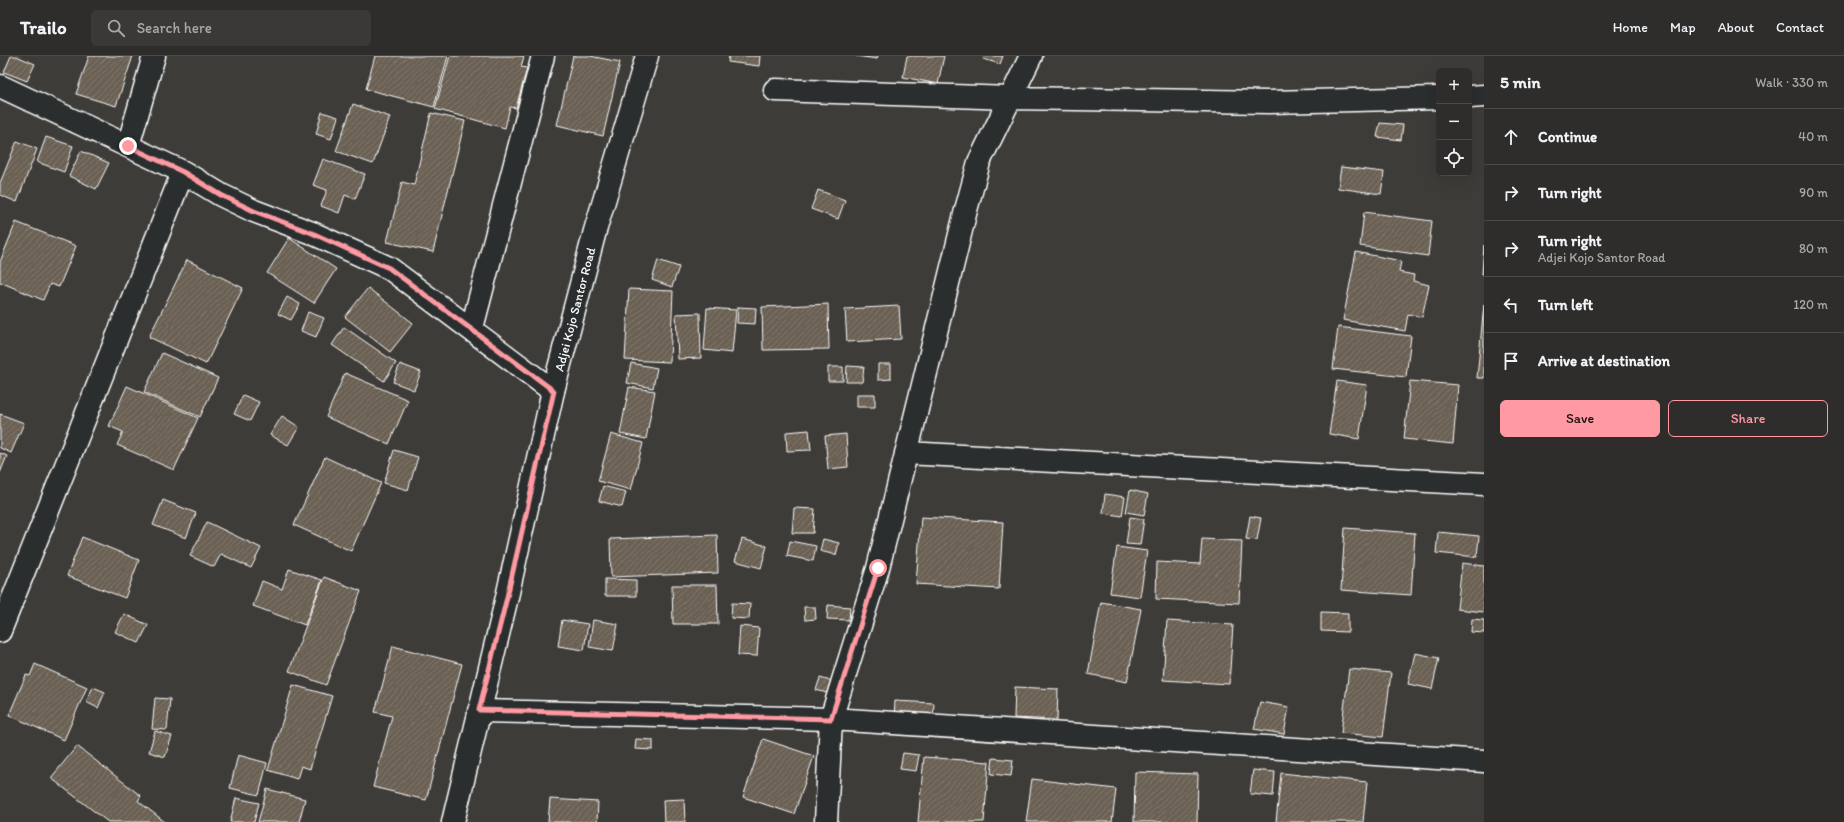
<!DOCTYPE html>
<meta charset="utf-8">
<style>
body{margin:0;font-family:Itim,sans-serif;background:#3a3937;color:#f1f3f6}
.controls{position:absolute;right:12px;top:12px;display:grid;overflow:hidden;border-radius:6px;box-shadow:0 4px 16px #0002}
.controls button{width:36px;height:36px;display:grid;place-items:center;padding:0;border:0;border-bottom:1px solid #494947;background:#2e2d2b;color:#f1f3f6;font:20px sans-serif}
.stop{position:absolute;width:12px;height:12px;margin:-9px;border:3px solid #ff9aa2;border-radius:50%;background:#fff}
.stop.end{background:#ff9aa2;border-color:#fff;box-shadow:0 1px 4px #0008}
.list{margin:0;padding:0;list-style:none}
h2{display:flex;justify-content:space-between;align-items:center;height:52px;margin:0;padding:0 16px;font-size:17px}
h2 small{font-size:13px;font-weight:400;color:#a7a8a9}
.list li{display:grid;grid-template-columns:26px 1fr auto;gap:12px;align-items:center;box-sizing:border-box;height:56px;padding:0 16px;border-top:1px solid #494947}
.list b{display:block;font-size:15px;white-space:nowrap}
.list p{margin:0;font-size:13px;white-space:nowrap;color:#a7a8a9}
.list em{font-size:13px;font-style:normal;color:#a7a8a9}
.actions{display:flex;gap:8px;padding:12px 16px}
.actions a{flex:1;padding:9px 0;border:1px solid #ff9aa2;border-radius:6px;text-align:center;font-size:14px;color:#ff9aa2}
.actions .main{background:#ff9aa2;color:#111}
.icon{flex:none;width:22px;height:22px;fill:none;stroke:currentColor;stroke-width:2;stroke-linecap:round;stroke-linejoin:round}
.map{position:relative;flex:none;width:1484px;height:766px;overflow:hidden}
header{display:flex;align-items:center;gap:24px;box-sizing:border-box;height:56px;padding:0 20px;background:#2e2d2b;border-bottom:1px solid #494947}
header strong{font-size:19px}
nav{display:flex;gap:22px;margin-inline-start:auto;font-size:14px}
.search{width:280px;height:36px;background:#3a3937;display:flex;align-items:center;gap:10px;box-sizing:border-box;padding:0 14px;border-radius:6px;color:#a7a8a9;font-size:15px}
main{display:flex}
aside{flex:1;background:#2e2d2b}
.map>svg:first-child{display:block}
.building{fill:url(#building-hatch);stroke:#fff}
.lines{fill:none;stroke-linecap:round;stroke-linejoin:round}
.minor-casing{stroke:#fff;stroke-width:25}
.tertiary-casing{stroke:#fff;stroke-width:25}
.minor{stroke:#2a2d2e;stroke-width:22}
.tertiary{stroke:#2a2d2e;stroke-width:22}
.route{stroke:#ff9aa2;stroke-width:5}
.labels{text-anchor:middle;dominant-baseline:central;stroke-width:4;stroke-linejoin:round;paint-order:stroke}
.street-label{font-size:13px;fill:#fff;stroke:#2a2d2e}
</style>
<header>
<strong>Trailo</strong>
<div class="search"><svg class="icon" aria-label="search" viewBox="0 0 24 24"><circle cx="10" cy="10" r="6"/><path d="M15 15l6 6"/></svg>Search here</div>
<nav><a>Home</a><a>Map</a><a>About</a><a>Contact</a></nav>
</header>
<main>
<div class="map">
<svg width="1484" height="766" viewBox="0 0 1484 766">
<defs>
<pattern id="building-hatch" width="6" height="6" patternUnits="userSpaceOnUse"><rect width="6" height="6" fill="#6b6052"/><path d="M-1 1l2-2M0 6l6-6M5 7l2-2" fill="none" stroke="#81786c"/></pattern>
</defs>
<rect width="100%" height="100%" fill="#3e3c39"/>
<filter id="ink" filterUnits="userSpaceOnUse"><feTurbulence type="fractalNoise" baseFrequency=".025" numOctaves="2"/><feDisplacementMap in="SourceGraphic" scale="8" xChannelSelector="R" yChannelSelector="G"/><feConvolveMatrix kernelMatrix="1 2 1 2 8 2 1 2 1" color-interpolation-filters="sRGB"/></filter>
<g filter="url(#ink)">
<path class="building" d="M11,0H16L35,8L27,25L4,16Z
M89,0H133L116,50L76,38Z
M375,0H448L434,51L366,33Z
M450,0H524L521,11L527,12L516,52L510,51L505,72L435,53Z
M573,0H590L620,6L603,80L557,69Z
M729,0H760L759,10L728,6Z
M856,0H878L877,3Z
M907,0H944L938,28L903,21Z
M984,0H1003L1000,8L983,3Z
M353,48L390,61L373,108L336,95Z
M322,56L338,61L331,83L316,78Z
M431,57L465,65L433,196L387,186L402,126L414,129Z
M1380,67L1403,69L1401,84L1377,81Z
M46,81L73,90L64,116L37,106Z
M17,85L37,93L17,146L0,139V127Z
M81,95L109,107L96,133L69,120Z
M323,103L365,118L355,143L345,139L339,157L321,150L327,134L313,129Z
M1341,111L1384,116L1381,138L1338,132Z
M818,134L845,144L838,163L811,153Z
M1364,156L1432,165L1428,200L1360,190Z
M16,166L76,190L59,231L50,228L43,244L0,226V206Z
M289,182L336,213L314,247L267,217Z
M1484,189V218H1482Z
M1356,196L1401,205L1399,216L1414,219L1413,225L1429,229L1422,261L1408,258L1405,275L1343,264Z
M187,204L243,232L206,308L149,281Z
M658,204L679,211L672,231L652,224Z
M368,232L413,267L390,296L345,261Z
M629,233L673,235L670,306L625,304Z
M287,241L300,248L291,264L278,258Z
M828,248L829,293L763,294L762,251Z
M1484,248V322H1477Z
M899,250L901,283L847,286L845,253Z
M738,251L756,252L755,268L737,267Z
M707,252L736,254L732,297L704,294Z
M308,256L324,262L316,281L301,275Z
M700,257L701,302L678,303L676,258Z
M344,271L396,307L384,325L332,289Z
M1338,271L1411,280L1406,321L1333,313Z
M162,297L218,322L200,361L144,336Z
M631,307L657,312L653,332L627,327Z
M400,308L421,316L414,334L393,326Z
M878,308H891V323L878,324Z
M847,310L864,311L862,326H846Z
M828,311H843V325H828Z
M345,317L408,344L389,388L326,361Z
M1337,325L1367,329L1359,383L1329,378Z
M1410,325L1458,329L1453,388L1404,383Z
M127,330L198,362L174,414L117,389L123,376L109,370Z
M629,331L655,335L646,383L620,378Z
M857,338H875V351H857Z
M243,339L259,346L250,365L234,358Z
M0,358L24,367L11,397L0,392Z
M282,360L299,371L288,389L270,379Z
M809,374L811,394L787,395L786,376Z
M611,378L643,387L631,434L598,425Z
M846,378L848,411L828,413L825,380Z
M394,394L418,401L408,434L384,427Z
M0,397L7,400L0,417Z
M325,401L381,427L351,495L294,469Z
M603,430L626,436L622,451L599,445Z
M1130,434L1148,438L1144,459L1126,456Z
M1105,438L1125,441L1122,460L1103,457Z
M163,444L196,457L186,482L153,469Z
M794,452L815,453L813,477H792Z
M1250,460L1261,462L1257,484L1246,483Z
M921,461L1003,466L999,533L916,528Z
M1130,461L1144,463L1140,489L1126,488Z
M207,466L261,492L251,512L221,498L214,511L190,500Z
M1345,472L1415,477L1411,539L1341,534Z
M1438,476L1479,480L1477,501L1436,497Z
M717,479L718,517L611,521L610,483Z
M82,481L139,504L125,542L67,520Z
M742,483L767,490L761,512L735,505Z
M823,483L839,487L836,499L820,495Z
M1202,483L1242,485L1239,547L1156,543L1157,506L1200,508Z
M790,485L816,490L813,505L787,500Z
M1117,491L1147,495L1140,541L1110,537Z
M1462,507L1484,510V556L1457,553Z
M289,513L322,524L305,569L253,550L262,525L282,533Z
M324,521L361,535L326,629L289,615Z
M605,523L636,524V540H605Z
M672,529H717L718,568H673Z
M1101,546L1141,553L1127,626L1088,618Z
M732,547L750,548L749,563L731,562Z
M828,549L850,551L849,564L827,563Z
M804,551H815L816,563L805,564Z
M1321,556L1348,557V576L1321,575Z
M124,558L148,569L139,587L115,576Z
M1472,563L1484,564V577L1471,576Z
M562,564L588,568L584,594L558,590Z
M593,564L618,568L613,595L589,591Z
M1167,565L1233,569L1229,628L1163,624Z
M740,570L759,572L757,600L738,599Z
M393,590L462,608L426,744L373,731L392,660L375,656Z
M1415,597L1439,602L1432,633L1408,628Z
M35,608L87,631L64,684L9,659L26,619L30,620Z
M1349,613L1391,617L1383,681L1341,677Z
M820,622L838,627L834,639L816,634Z
M293,629L332,640L310,713L301,710L297,723L268,714Z
M93,631L105,636L98,652L86,646Z
M1015,631L1058,633L1057,664L1014,662Z
M155,642L170,643L167,674L152,673Z
M895,645L934,647L933,663L894,661Z
M1260,646L1289,651L1284,678L1254,673Z
M155,675L172,680L165,701L149,696Z
M636,683L653,684V694L635,693Z
M763,683L814,700L794,758L743,741Z
M77,690L141,740L138,745L165,766H108L51,722Z
M903,697L919,699L916,715L900,713Z
M238,699L267,707L259,739L230,732Z
M924,701L989,706L984,766H918Z
M993,702L1013,704L1011,720L991,718Z
M1253,714L1275,716L1273,740L1250,738Z
M1135,716L1198,718L1197,766H1134Z
M1281,717L1367,726L1363,766H1276Z
M1032,723L1116,733L1112,766H1026Z
M267,733L305,743L299,766H258Z
M236,742L259,747L254,766H230Z
M550,743L598,746L597,766H548Z
M684,743L685,766H664L663,744Z"/>
<g class="lines">
<defs>
<path id="minor" d="M0,30L183,116L221,139L254,155L312,177L389,212L553,335
M775,34L1011,42L1269,46L1439,42
M1469,41L1484,40
M128,90L154,0
M472,272L543,0
M906,397L1484,428
M0,575L183,116
M479,655L831,663L1484,705
M826,766L831,663L878,512L966,154L979,106L1031,0"/>
<g id="tertiary">
<path id="s1" d="M453,766L507,541L553,335L595,175L647,0"/>
</g>
</defs>
<use href="#minor" class="minor-casing"/>
<use href="#tertiary" class="tertiary-casing"/>
<use href="#minor" class="minor"/>
<use href="#tertiary" class="tertiary"/>
</g>
</g>
<g class="lines" filter="url(#ink)">
<path class="route" d="M128,90L183,116L221,139L254,155L312,177L389,212L554,335L507,541L479,654L831,663L878,512"/>
</g>
<g class="labels">
<g class="street-label">
<text stroke="none"><textPath href="#s1" startOffset="527">Adjei Kojo Santor Road</textPath></text>
</g>
</g>
</svg>
<div class="controls">
<button>+</button>
<button>−</button>
<button><svg class="icon" aria-label="locate" viewBox="0 0 24 24"><circle cx="12" cy="12" r="6"/><path d="M12 2v4M12 18v4M2 12h4M18 12h4"/></svg></button>
</div>
<div class="stop" style="left:878px;top:512px"></div>
<div class="stop end" style="left:128px;top:90px"></div>
</div>
<aside>
<h2>5 min<small>Walk · 330 m</small></h2>
<ul class="list">
<li><svg class="icon" aria-label="ahead" viewBox="0 0 24 24"><path d="M12 20V5M6 11l6-6 6 6"/></svg><div><b>Continue</b></div><em>40 m</em></li>
<li><svg class="icon" aria-label="right" viewBox="0 0 24 24"><path d="M7 20v-9h11M14 6l5 5-5 5"/></svg><div><b>Turn right</b></div><em>90 m</em></li>
<li><svg class="icon" aria-label="right" viewBox="0 0 24 24"><path d="M7 20v-9h11M14 6l5 5-5 5"/></svg><div><b>Turn right</b><p>Adjei Kojo Santor Road</p></div><em>80 m</em></li>
<li><svg class="icon" aria-label="left" viewBox="0 0 24 24"><path d="M17 20v-9H6M10 6l-5 5 5 5"/></svg><div><b>Turn left</b></div><em>120 m</em></li>
<li><svg class="icon" aria-label="arrive" viewBox="0 0 24 24"><path d="M6 21V4h12l-3 4 3 4H6"/></svg><div><b>Arrive at destination</b></div></li>
</ul>
<div class="actions"><a class="main">Save</a><a>Share</a></div>
</aside>
</main>
